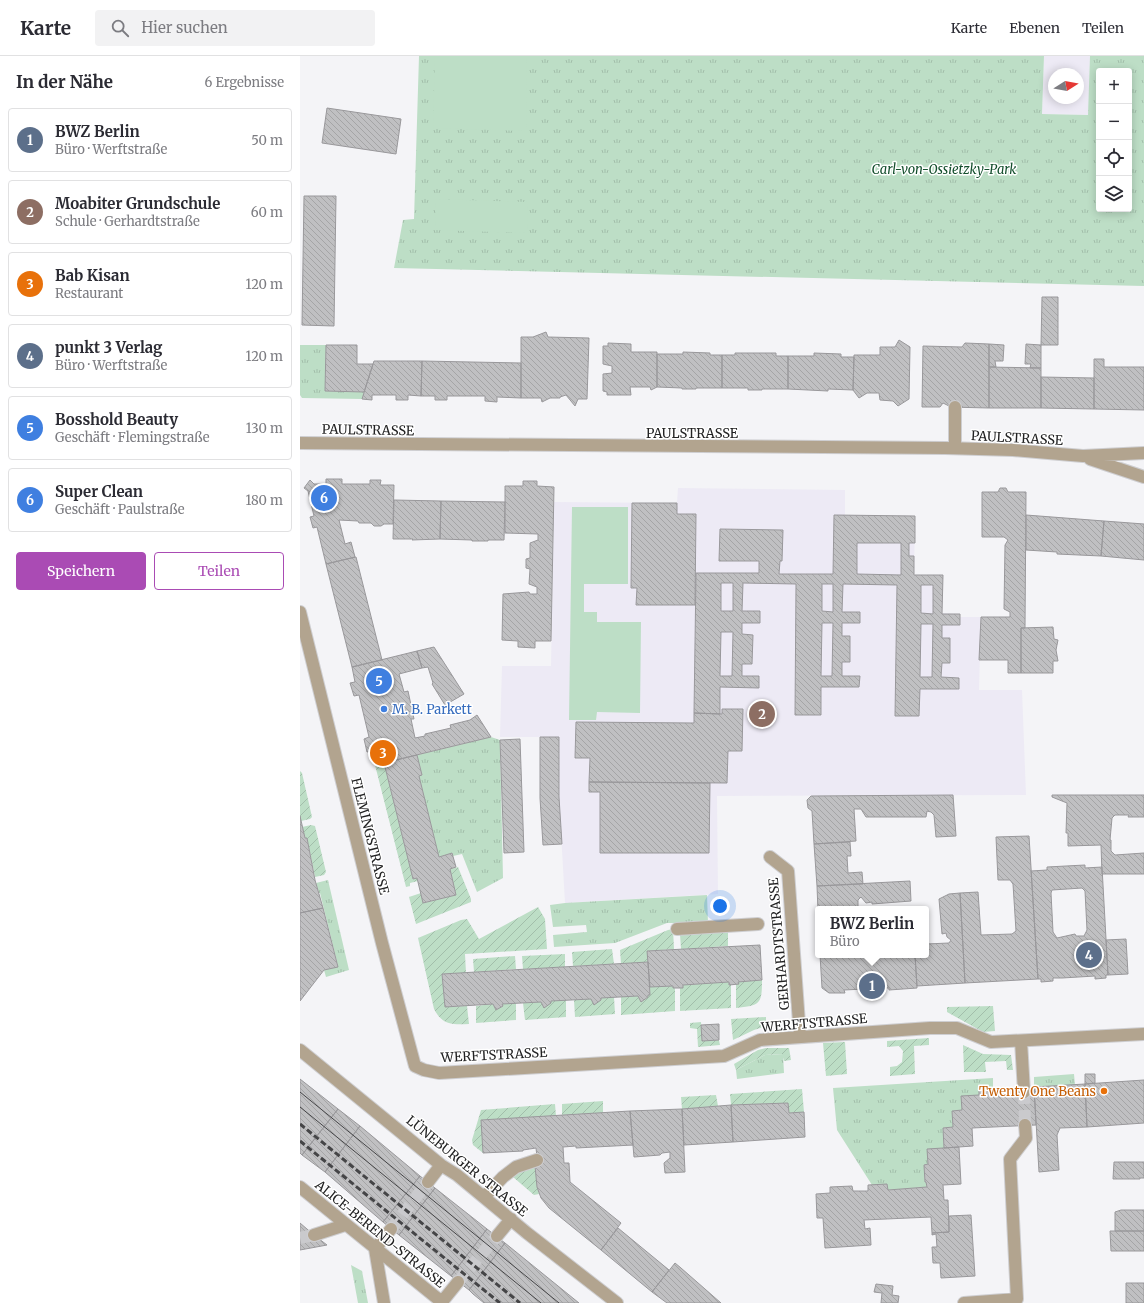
<!DOCTYPE html>
<html lang="de">
<meta charset="utf-8">
<style>
body{margin:0;font-family:Merriweather,serif;background:#f2f2f3;color:#2b2b33}
.controls{position:absolute;right:12px;top:12px;display:grid;overflow:hidden;border-radius:4px;box-shadow:0 2px 10px #0003}
.controls button{width:36px;height:36px;display:grid;place-items:center;padding:0;border:0;border-bottom:1px solid #e1e1e2;background:#fff;color:#2b2b33;font:20px sans-serif}
.compass{position:absolute;left:748px;top:12px;width:36px;height:36px;border-radius:50%;background:#fff;box-shadow:0 2px 10px #0003;rotate:79deg}
.you{position:absolute;left:420px;top:850px;width:14px;height:14px;margin:-10px;border:3px solid #fff;border-radius:50%;background:#1a73e8;box-shadow:0 0 0 6px #1a73e833}
.badge{display:grid;place-items:center;width:26px;height:26px;border-radius:50%;background:#aa4bb4;color:#fff;font-size:13px;font-weight:700}
.pin{position:absolute;translate:-50% -50%;border:2px solid #fff;box-shadow:0 1px 4px #0006}
.popup{position:absolute;left:515px;top:850px;width:114px;height:52px;box-sizing:border-box;display:grid;place-content:center;border-radius:4px;background:#fff;filter:drop-shadow(0 1px 3px #0005);font-size:13px;white-space:nowrap;color:#7c7c81}
.popup b{font-size:15px;color:#2b2b33}
.popup::after{content:'';position:absolute;left:50%;top:100%;margin-left:-8px;border:8px solid transparent;border-top-color:#fff}
.list{margin:0;padding:0;list-style:none}
h2{display:flex;justify-content:space-between;align-items:center;height:52px;margin:0;padding:0 16px;font-size:17px}
h2 small{font-size:13px;font-weight:400;color:#7c7c81}
.list li{display:grid;grid-template-columns:26px 1fr auto;gap:12px;align-items:center;box-sizing:border-box;height:64px;margin:0 8px 8px;padding:0 8px;border:1px solid #e1e1e2;border-radius:4px}
.list b{display:block;font-size:15px;white-space:nowrap}
.list p{margin:0;font-size:13px;white-space:nowrap;color:#7c7c81}
.list em{font-size:13px;font-style:normal;color:#7c7c81}
.actions{display:flex;gap:8px;padding:12px 16px}
.actions a{flex:1;padding:9px 0;border:1px solid #aa4bb4;border-radius:4px;text-align:center;font-size:14px;color:#aa4bb4}
.actions .main{background:#aa4bb4;color:#fff}
.icon{flex:none;width:22px;height:22px;fill:none;stroke:currentColor;stroke-width:2;stroke-linecap:round;stroke-linejoin:round}
.map{position:relative;flex:none;width:844px;height:1247px;overflow:hidden}
header{display:flex;align-items:center;gap:24px;box-sizing:border-box;height:56px;padding:0 20px;background:#fff;border-bottom:1px solid #e1e1e2}
header strong{font-size:19px}
nav{display:flex;gap:22px;margin-inline-start:auto;font-size:14px}
.search{width:280px;height:36px;background:#f2f2f3;display:flex;align-items:center;gap:10px;box-sizing:border-box;padding:0 14px;border-radius:4px;color:#7c7c81;font-size:15px}
main{display:flex}
aside{flex:1;background:#fff}
.map>svg:first-child{display:block}
.built{fill:#edeaf5;fill-rule:evenodd}
.grass{fill:url(#grass-tufts);fill-rule:evenodd}
.garden{fill:url(#garden-furrows)}
.pitch{fill:#bddec6}
.building{fill:url(#building-back-hatch);stroke:#99989b;fill-rule:evenodd}
.lines{fill:none;stroke-linecap:round;stroke-linejoin:round}
.minor-tunnel{stroke:#cacacd;stroke-width:12;stroke-dasharray:12 6;stroke-linecap:butt}
.minor-casing{stroke:#ceced1;stroke-width:14}
.minor{stroke:#b2a48f;stroke-width:12}
.tram{stroke:#454547;stroke-width:1}
.rail{stroke:#454547;stroke-width:3;stroke-dasharray:6 3;stroke-linecap:butt}
.shop-dot{fill:#3f7fe0;stroke:#fff;stroke-width:1.5}
.food-dot{fill:#e8710a;stroke:#fff;stroke-width:1.5}
.labels{text-anchor:middle;dominant-baseline:central;stroke-width:3;stroke-linejoin:round;paint-order:stroke}
.park-label{font-size:13px;font-style:italic;fill:#144f2d;stroke:#fff}
.street-label{font-size:13px;fill:#222223;stroke:#fff}
.shop-label{font-size:13px;fill:#366cbe;stroke:#fff;text-anchor:start}
.food-label{font-size:13px;fill:#c56008;stroke:#fff;text-anchor:end}
</style>
<header>
<strong>Karte</strong>
<div class="search"><svg class="icon" aria-label="search" viewBox="0 0 24 24"><circle cx="10" cy="10" r="6"/><path d="M15 15l6 6"/></svg>Hier suchen</div>
<nav><a>Karte</a><a>Ebenen</a><a>Teilen</a></nav>
</header>
<main>
<aside>
<h2>In der Nähe<small>6 Ergebnisse</small></h2>
<ul class="list">
<li><span class="badge" style="background:#5c6f8a">1</span><div><b>BWZ Berlin</b><p>Büro · Werftstraße</p></div><em>50 m</em></li>
<li><span class="badge" style="background:#8d6e63">2</span><div><b>Moabiter Grundschule</b><p>Schule · Gerhardtstraße</p></div><em>60 m</em></li>
<li><span class="badge" style="background:#e8710a">3</span><div><b>Bab Kisan</b><p>Restaurant</p></div><em>120 m</em></li>
<li><span class="badge" style="background:#5c6f8a">4</span><div><b>punkt 3 Verlag</b><p>Büro · Werftstraße</p></div><em>120 m</em></li>
<li><span class="badge" style="background:#3f7fe0">5</span><div><b>Bosshold Beauty</b><p>Geschäft · Flemingstraße</p></div><em>130 m</em></li>
<li><span class="badge" style="background:#3f7fe0">6</span><div><b>Super Clean</b><p>Geschäft · Paulstraße</p></div><em>180 m</em></li>
</ul>
<div class="actions"><a class="main">Speichern</a><a>Teilen</a></div>
</aside>
<div class="map">
<svg width="844" height="1247" viewBox="0 0 844 1247">
<defs>
<pattern id="grass-tufts" width="24" height="20" patternUnits="userSpaceOnUse"><rect width="24" height="20" fill="#bddec6"/><path d="M3 7l-1-3M5 7V3M7 7l1-3M15 17l-1-3M17 17v-4M19 17l1-3" fill="none" stroke="#a2beaa"/></pattern>
<pattern id="garden-furrows" width="10" height="10" patternUnits="userSpaceOnUse"><rect width="10" height="10" fill="#bddec6"/><path d="M-1 1l2-2M0 10L10 0M9 11l2-2" fill="none" stroke="#a2beaa"/></pattern>
<pattern id="building-back-hatch" width="6" height="6" patternUnits="userSpaceOnUse"><rect width="6" height="6" fill="#c0c0c2"/><path d="M-1 5l2 2M0 0l6 6M5-1l2 2" fill="none" stroke="#a5a5a6"/></pattern>
</defs>
<rect width="100%" height="100%" fill="#f4f4f7"/>
<path class="built" d="M744,0H790L789,59L742,58ZM754,18H778V42H754Z
M378,432L545,434V459L615,460L614,519H643L642,557L660,558V561H681L679,634H722L726,739L417,740L418,838L265,847L259,741V681H200L202,610H251L254,446L377,447Z"/>
<path class="grass" d="M119,0H744L742,58L788,59L790,0H844V230L94,212L103,164L114,163ZM799,15H829V153H799Z
M0,289H26L25,335L64,336L62,343L2,342L0,339Z
M191,681L200,684L203,822L177,836L162,798L153,800L152,797L139,801L119,720L122,719L117,699Z
M28,824L49,914L26,921L24,914L38,910L20,837H19L16,827Z
M407,839L408,867H367L315,887L254,891L253,879L287,876L286,869L253,871L250,849L265,847Z
M483,998L484,1017L437,1023L436,1014L465,999Z
M774,1018L775,1029L734,1031V1021Z
M693,1022V1034H679V1039L662,1054L652,1055L653,1071L643,1072L644,1092L628,1108L624,1109L625,1126H626L627,1131L588,1134L572,1129L537,1074L533,1032Z
M51,1209L62,1215L68,1247H58Z"/>
<path class="garden" d="M84,707L113,823L117,822L118,825L110,827V830L106,831L75,709Z
M0,715L2,717L12,761L10,763L1,765L0,760Z
M11,769L15,770L26,816L24,819L15,821L7,782H5L2,771Z
M158,811L171,843V846L116,868L109,841L121,837L124,847L156,839L150,813Z
M238,851L245,863L247,893L165,898L166,917L142,918L145,951L167,950L169,968C153,969 142,969 134,953L118,882L161,864L167,863L179,883Z
M373,873L374,893L348,895V906L321,908L320,894L368,874Z
M428,875V890L381,893L380,878Z
M312,893L314,908L273,910L272,896Z
M265,898V911L223,913L222,900Z
M215,900L216,913L174,916L173,903Z
M462,924C462,949 460,949 436,952V928H438V926Z
M429,926L431,929V952L380,955V932L383,931V929Z
M373,930V932H375V955L321,959V941L338,940L341,946L348,941V939H350V931Z
M314,941L315,958L275,961L274,944Z
M266,944V961L225,964L223,947Z
M216,947V964L176,967V950L193,948L196,954L203,950L202,948Z
M693,950L695,975L683,976L647,956V951Z
M466,961V970L454,974L433,984L431,963Z
M401,966L402,985L419,984L420,989L398,991L397,973L390,972V967Z
M629,982V989L614,990L615,1018L590,1020V1011L597,1010L602,1006L603,995L599,990L587,991V985Z
M545,986L547,1018L526,1020L523,987Z
M663,989L683,998L711,999L713,1014H707L706,1005L685,1006L686,1016H664Z
M466,992H489L491,1004L484,1005L482,998L465,999L436,1014L434,1008L458,994Z
M502,1033L504,1056L489,1057L487,1047L431,1049L430,1038Z
M416,1039L418,1050L382,1053L381,1041Z
M303,1045V1057L262,1059V1048Z
M255,1048L256,1060L182,1064L183,1097L173,1089L172,1084L181,1054Z
M235,1110L239,1138L234,1139L213,1121L214,1117Z"/>
<path class="pitch" d="M135,0H227L226,75L133,72Z
M136,143L228,146L227,177L135,174Z
M272,451H328V528H284V556H297V566H341L340,657L297,656L296,664H269Z"/>
<path class="building" d="M27,52L101,63L96,98L22,87Z
M4,140H36L34,270L2,269Z
M742,241H758V289H741Z
M246,276L248,281L289,282L287,343H278L275,350L266,339L260,341V342H250L242,346L241,342H221V281H233Z
M599,284L610,291L609,343L598,350L593,345L580,344L579,337H567L559,342L553,334L554,299H580V291H595Z
M308,287L331,288V296H357V331L351,334L350,331H330L331,339H307V336L303,335V318L312,317V310L303,308V290H308Z
M665,287L689,288V352L649,351V350L643,347L640,351H622L623,290L662,291Z
M689,288L704,289L703,305H695L696,311H689Z
M726,288L741,289V312H730L731,308H725Z
M26,289H57V308H73L64,336L25,335Z
M383,296L410,297V299H422V332H396V333H382V332L357,331V298H383Z
M435,297H476V300H488V333H462V334H448V332H422V299H435Z
M514,297L541,298V301H554L553,334L528,333V335L488,333V300H514Z
M794,303H804V311H844V354L794,353Z
M74,305H122L121,340L108,339V344H96V339H72V344L62,343Z
M122,305L221,307V342L197,341V346L185,345V340H147V344H135V340H121Z
M689,311L741,312V352H689Z
M741,321L794,322V353L741,352Z
M26,423H42V428H70V424H81L80,429H94L93,468H84L81,470H74L71,467H59L58,465L39,464L45,488L51,486L55,501L26,508L17,471L13,472L10,461L14,460L8,435L4,432L10,424L14,428H26Z
M223,425H237V430L254,431L251,585H235V592L218,591V585L202,584L203,538L229,536L230,538H237V531L229,528L230,513L226,512V503L230,502V487L238,484V478L205,477V430H223Z
M700,432H706L708,436H726L725,572H721V617H708V604H679L681,561H710V556L704,553L705,489L708,484L704,481H682V436H698Z
M94,444L141,445L140,483L112,484L113,483H93Z
M141,445L205,446L204,484H188V485H172V484L140,483Z
M332,447H377V458H396L395,549H336L337,532H331Z
M534,459L615,460V487H609V500H614V519H643L642,558H660V569H642V582H650V607H642L641,621L659,622V633H620L619,660H595L597,529L543,528L542,556H560V567H542V580H550V606H542V620H560L559,631H521V659H495L496,528L443,527L442,555H460V567H442V578L453,579L452,608H442V620H459V632L420,631V658L394,657L396,517H459V505H419L420,473L483,474L482,505H480L479,518H533ZM557,487H601V519L557,518ZM421,527H433V555H421ZM522,528H533V556L522,555ZM621,529H633V558L621,557ZM522,567H533L532,620H521ZM621,568H633L632,621H620ZM421,576H433L432,620H420Z
M726,459L804,465L801,500L757,498V496L726,494Z
M804,465L844,468V504L801,500Z
M56,501L82,604L52,611L26,508Z
M753,571L754,583L758,584L756,594L758,605H753V617H721V572Z
M134,591L164,638L145,649L132,628L133,627L128,611L122,612L117,595Z
M117,595L122,612L99,618L104,636L108,635L114,663H111L115,682L125,680V678L151,672L150,669L170,664L177,659L191,681L75,709L72,695L67,696L64,683L69,681L59,639L54,640L50,627L55,626L52,611Z
M422,653H443L442,695H428L427,727L289,726L290,702H275L276,666L394,667V657L422,658Z
M240,681H259V741L262,788L243,789L240,742Z
M220,683L224,796L204,797L200,684Z
M117,699L122,719L119,720L139,801L152,797L156,811L150,813L156,839L123,847L117,822L113,823L84,707Z
M289,726L410,727L409,797H300V736H289Z
M653,739L656,780L636,781L634,759L631,756L627,755L626,761H566L561,753H554L556,785L514,788L512,755L508,752L507,744L511,740Z
M752,739H844V761H828L829,759H815L812,762L810,784H811V795L815,799L844,797V818H802L801,789L768,790V777H766L767,747L752,741Z
M0,760L5,782H7L15,824L23,852L0,857Z
M729,780L738,923L665,927L660,837L678,836L681,879L712,878L716,875L713,828L710,824H698L696,781Z
M550,786L551,800H547L548,817L562,816L563,828L517,830L514,788Z
M785,809V812L802,811L808,919H806V922L795,923V920L762,922H753V925L741,926V923H738L731,815L747,814V811ZM782,832L785,835L787,874L784,880H776L775,878L757,882L753,876L751,837L752,834Z
M610,825L611,845L572,848V846L566,847L561,841L558,844V853H518V855L517,830Z
M660,837L665,927L617,930L615,899H626V888L649,887L651,884L647,881L646,877L642,878L639,843L649,838Z
M23,852L38,911L24,914L0,945V857Z
M826,883L828,918L808,919L806,884Z
M460,889L462,924L438,926L439,928L429,929V926L383,929V932H373V930L350,931L347,895Z
M520,899H615L617,932L589,934V932H584L544,934L545,937H529L522,932Z
M348,906L350,939H348V941L341,946L338,940L301,942V944L294,949L291,943L251,945V947L244,952L241,946L202,948L203,950L196,954L193,948L145,951L142,918Z
M419,968V984L402,985L401,969Z
M785,1018H795V1027L785,1028Z
M0,1023L38,1053L2,1099L0,1097Z
M844,1024V1067L787,1071L785,1028Z
M785,1028L787,1071L760,1072L757,1079L759,1114L739,1116L734,1031Z
M732,1031H734L736,1069L672,1072L673,1090L644,1092L643,1072L653,1071L652,1055L662,1054L661,1040L679,1039V1034L719,1032V1036H732Z
M488,1047L489,1057L504,1056L505,1081L433,1086L431,1049Z
M431,1049L433,1086L384,1089L382,1053Z
M38,1053L60,1070L25,1116L2,1099Z
M382,1053L385,1116L365,1117L364,1107L370,1102V1096L362,1097L360,1099L334,1101L330,1055Z
M330,1055L333,1089L276,1092V1090L263,1091L264,1107H269L270,1126L321,1167L301,1194L249,1152L241,1142L237,1131L235,1110H238L236,1092L223,1094V1095L183,1097L181,1064Z
M60,1070L120,1120L83,1166L25,1116Z
M659,1091L661,1128L643,1129L644,1144H648L649,1176L632,1177L631,1161L564,1164L565,1173L570,1172L571,1189L525,1192L523,1162H517L516,1138L530,1137V1131L552,1130L553,1135H568V1129L587,1128L588,1134L627,1131L626,1126H625L624,1109L628,1108L627,1093Z
M814,1106H844V1122H840V1123H813Z
M120,1120L135,1132L99,1179L83,1166Z
M135,1132L187,1173L151,1220L99,1179Z
M821,1154H844V1175H815V1156Z
M671,1159L675,1220L641,1222L640,1207H633L632,1191H637L636,1178L632,1179V1177L649,1176V1160Z
M0,1167L14,1179L27,1189L0,1194Z
M318,1172L369,1214L352,1236L301,1194Z
M187,1173L205,1187L169,1234L151,1220Z
M810,1175H844V1195H811Z
M205,1187L279,1247H184L173,1238L169,1234Z
M375,1207L381,1212L421,1247H367L352,1236Z
M826,1227H844V1247H826Z
M576,1228L593,1230L592,1239L599,1240L598,1247H581L582,1237L574,1236Z"/>
<g class="lines">
<path class="minor-tunnel" d="M724,1036L725,1069
M91,1173L128,1126
M0,1182L14,1179
M158,1226L197,1180"/>
<defs>
<path id="minor" d="M0,387L645,392L713,394L783,400L844,397
M655,392V351
M790,403L844,421
M0,556L82,887L115,1010L124,1014L139,1017L424,1000L460,984L630,972H657L691,986L844,978
M470,801L488,815L500,981
M377,873L458,868
M721,985L724,1036
M0,994L141,1109L157,1119L227,1177L317,1247
M128,1126L141,1109
M0,1131L143,1247
M184,1141L203,1121L216,1111L237,1104
M14,1179L45,1169
M197,1180L211,1163
M84,1247L75,1193L91,1173
M141,1247L158,1226
M664,1247L717,1243L710,1103L726,1082L725,1069"/>
</defs>
<use href="#minor" class="minor-casing"/>
<use href="#minor" class="minor"/>
<path class="tram" d="M0,1036L259,1247
M0,1051L241,1247"/>
<path class="rail" d="M0,1068L220,1247
M0,1085L200,1247"/>
</g>
<circle class="shop-dot" cx="84" cy="653" r="4"/>
<circle class="food-dot" cx="804" cy="1035" r="4"/>
<g class="labels">
<g class="park-label">
<text x="644" y="113">Carl-von-Ossietzky-Park</text>
</g>
<g class="street-label">
<text transform="translate(68 374) rotate(1)">PAULSTRASSE</text>
<text x="392" y="377">PAULSTRASSE</text>
<text transform="translate(717 382) rotate(3)">PAULSTRASSE</text>
<text transform="translate(70 780) rotate(76)">FLEMINGSTRASSE</text>
<text transform="translate(479 888) rotate(-95)">GERHARDTSTRASSE</text>
<text transform="translate(514 967) rotate(-5)">WERFTSTRASSE</text>
<text transform="translate(194 999) rotate(-3)">WERFTSTRASSE</text>
<text transform="translate(167 1110) rotate(39)">LÜNEBURGER STRASSE</text>
<text transform="translate(80 1178) rotate(39)">ALICE-BEREND-STRASSE</text>
</g>
<g class="shop-label">
<text x="92" y="653">M. B. Parkett</text>
</g>
<g class="food-label">
<text x="796" y="1035">Twenty One Beans</text>
</g>
</g>
</svg>
<div class="controls">
<button>+</button>
<button>−</button>
<button><svg class="icon" aria-label="locate" viewBox="0 0 24 24"><circle cx="12" cy="12" r="6"/><path d="M12 2v4M12 18v4M2 12h4M18 12h4"/></svg></button>
<button><svg class="icon" aria-label="layers" viewBox="0 0 24 24"><path d="M12 4l9 5-9 5-9-5zM3 14l9 5 9-5"/></svg></button>
</div>
<svg class="compass" viewBox="-18 -18 36 36"><path d="M0-13l5 13h-10z" fill="#e53935"/><path d="M0 13l5-13h-10z" fill="#7c7c81"/></svg>
<div class="you"></div>
<div class="pin badge" style="left:572px;top:930px;background:#5c6f8a">1</div>
<div class="popup"><b>BWZ Berlin</b>Büro</div>
<div class="pin badge" style="left:462px;top:658px;background:#8d6e63">2</div>
<div class="pin badge" style="left:83px;top:697px;background:#e8710a">3</div>
<div class="pin badge" style="left:789px;top:899px;background:#5c6f8a">4</div>
<div class="pin badge" style="left:79px;top:625px;background:#3f7fe0">5</div>
<div class="pin badge" style="left:24px;top:442px;background:#3f7fe0">6</div>
</div>
</main>
